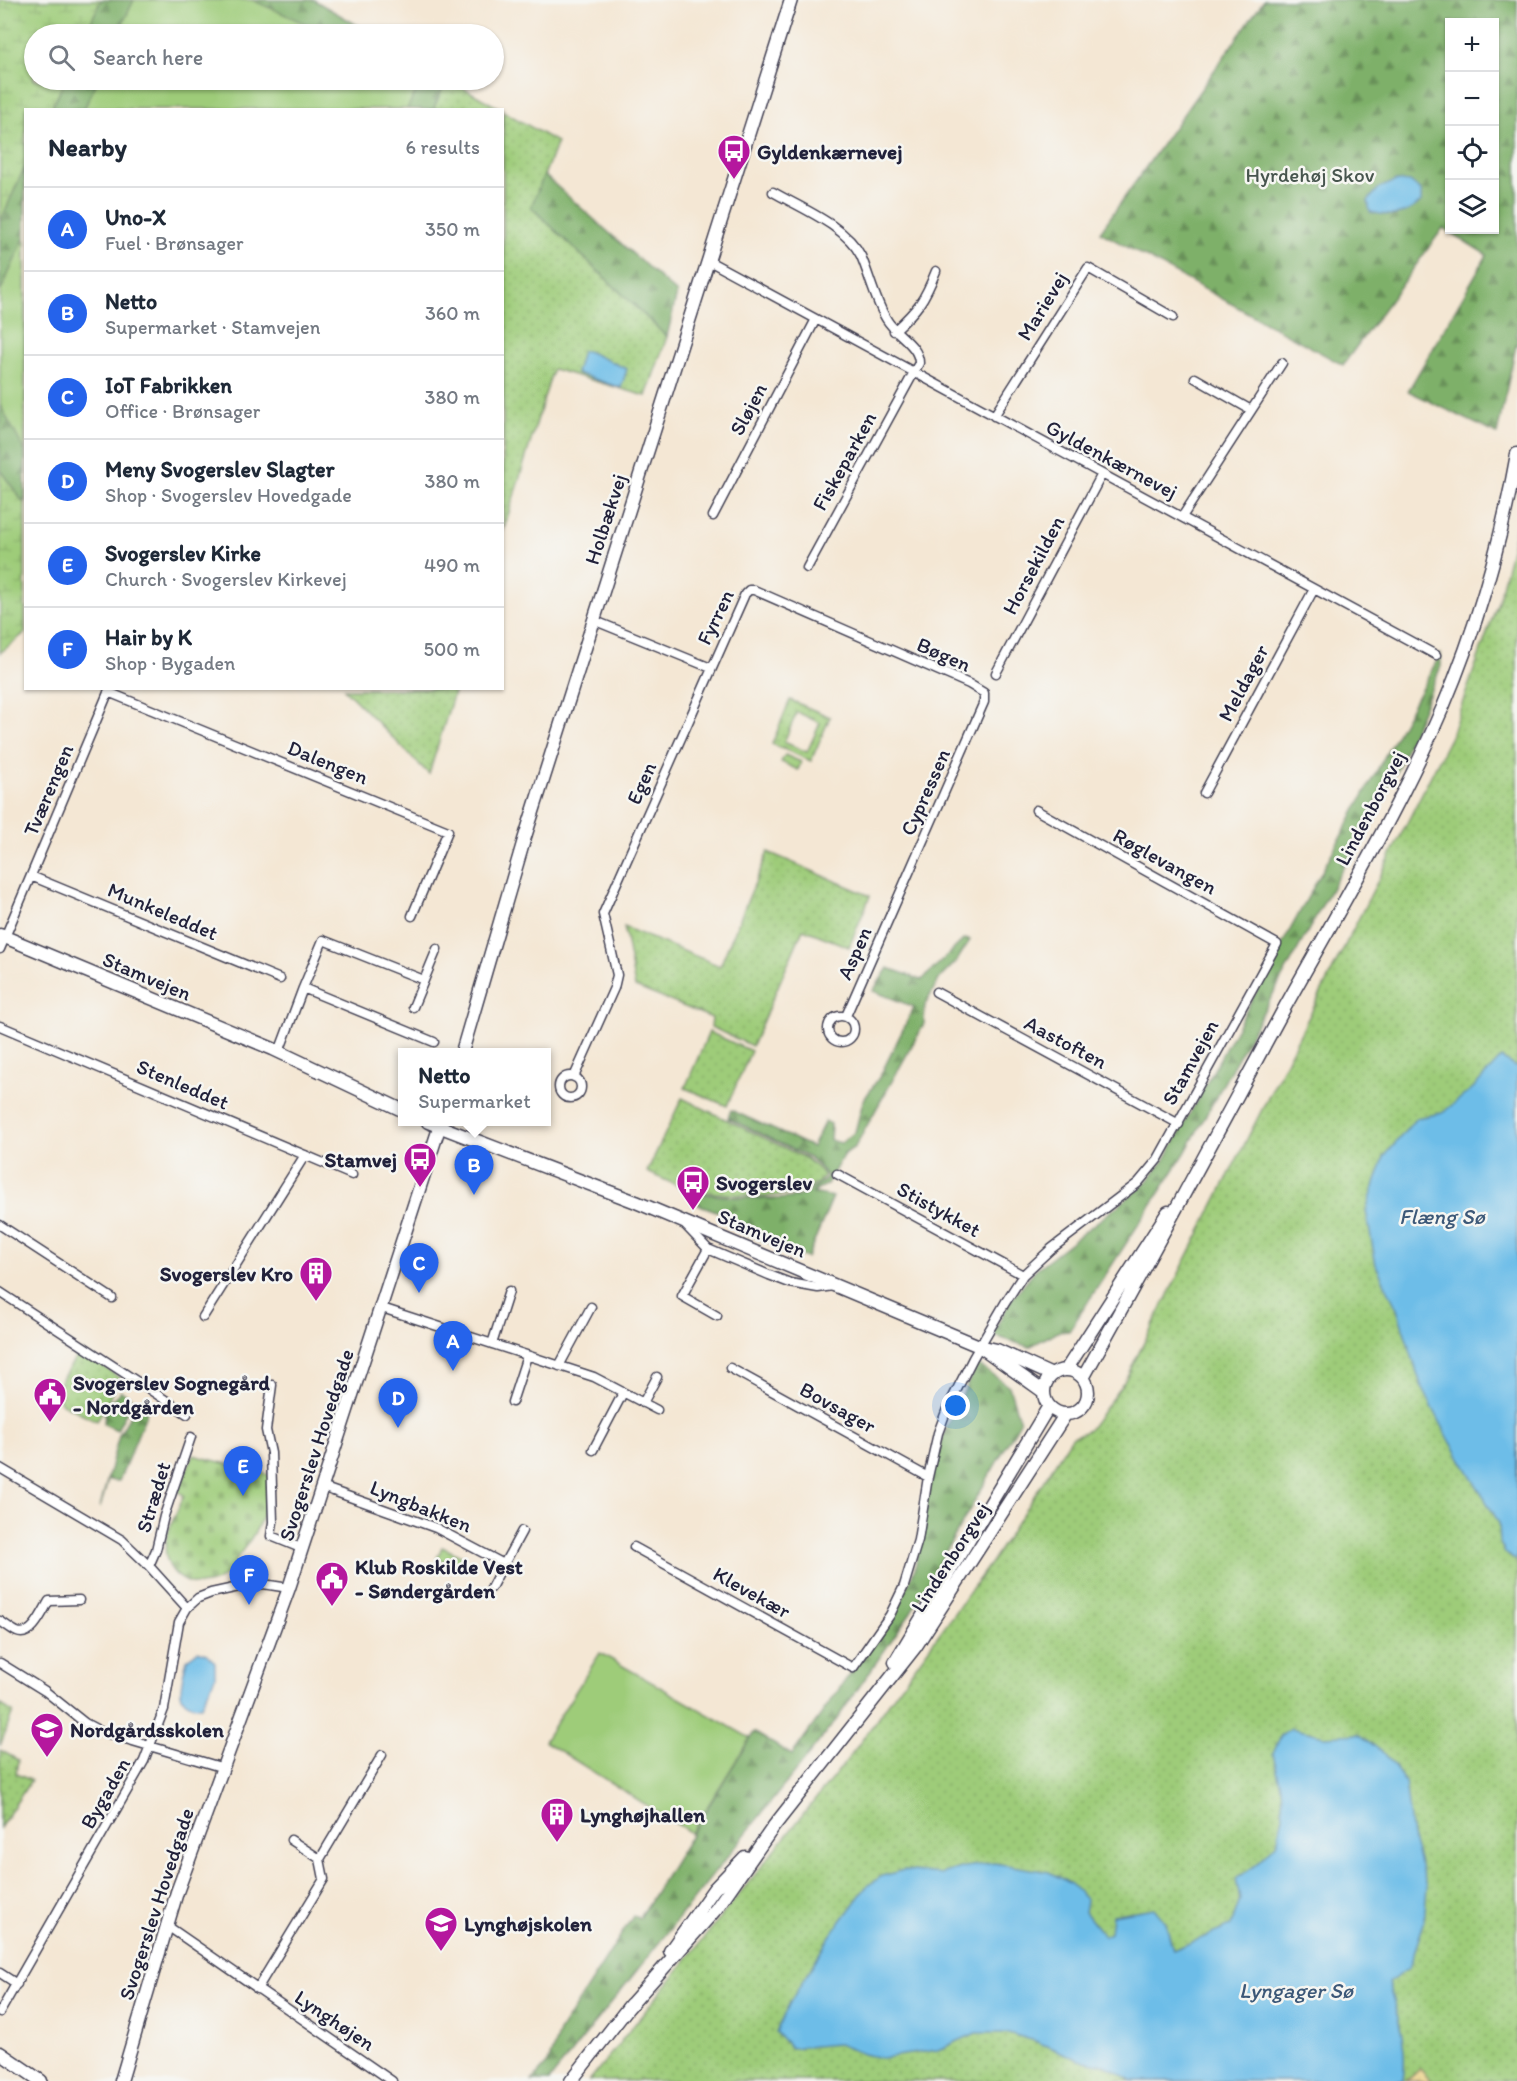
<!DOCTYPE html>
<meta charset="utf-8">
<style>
body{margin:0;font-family:Itim,sans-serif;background:#f6f6f7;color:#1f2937}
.controls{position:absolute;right:18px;top:18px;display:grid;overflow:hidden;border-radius:0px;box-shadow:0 2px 4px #0004}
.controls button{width:54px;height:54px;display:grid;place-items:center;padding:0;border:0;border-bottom:2px solid #e0e1e3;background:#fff;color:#1f2937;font:30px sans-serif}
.you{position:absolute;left:956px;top:1406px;width:21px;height:21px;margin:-15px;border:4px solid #fff;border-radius:50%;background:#1a73e8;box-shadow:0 0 0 9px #1a73e833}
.badge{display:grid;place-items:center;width:39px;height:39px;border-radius:50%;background:#2563eb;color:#fff;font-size:20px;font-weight:700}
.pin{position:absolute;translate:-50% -50px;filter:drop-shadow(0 2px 3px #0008)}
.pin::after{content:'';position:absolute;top:32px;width:21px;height:18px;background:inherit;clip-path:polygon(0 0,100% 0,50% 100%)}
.popup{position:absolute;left:398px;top:1048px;width:153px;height:78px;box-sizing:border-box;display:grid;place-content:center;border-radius:0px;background:#fff;filter:drop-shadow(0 2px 4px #0005);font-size:20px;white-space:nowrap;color:#747a83}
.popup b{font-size:22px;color:#1f2937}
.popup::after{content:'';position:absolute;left:50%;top:100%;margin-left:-12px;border:12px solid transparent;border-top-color:#fff}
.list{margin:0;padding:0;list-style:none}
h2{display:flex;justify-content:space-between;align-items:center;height:78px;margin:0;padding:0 24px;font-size:26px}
h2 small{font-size:20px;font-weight:400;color:#747a83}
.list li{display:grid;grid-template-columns:39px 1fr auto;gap:18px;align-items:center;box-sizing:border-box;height:84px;padding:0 24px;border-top:2px solid #e0e1e3}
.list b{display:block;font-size:22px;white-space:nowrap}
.list p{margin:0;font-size:20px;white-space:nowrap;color:#747a83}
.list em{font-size:20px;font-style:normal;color:#747a83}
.icon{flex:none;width:33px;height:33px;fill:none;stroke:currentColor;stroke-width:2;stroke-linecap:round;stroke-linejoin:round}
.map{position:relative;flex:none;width:1517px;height:2081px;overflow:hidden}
.search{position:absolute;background:#fff;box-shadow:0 2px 4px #0004;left:24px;top:24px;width:480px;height:66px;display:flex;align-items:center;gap:15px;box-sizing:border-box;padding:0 21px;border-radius:33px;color:#747a83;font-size:22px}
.panel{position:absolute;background:#fff;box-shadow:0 2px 4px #0004;left:24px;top:108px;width:480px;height:582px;border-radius:0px}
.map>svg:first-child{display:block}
.green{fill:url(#green-dots);stroke:#60775a;stroke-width:1.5;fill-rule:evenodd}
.forest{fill:url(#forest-firs);stroke:#506952;stroke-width:1.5;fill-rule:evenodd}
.wetland{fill:url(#wetland-marsh);stroke:#60775a;stroke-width:1.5}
.sand{fill:url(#sand-dots);stroke:#887e6c;stroke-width:1.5}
.cemetery{fill:url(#cemetery-stones);stroke:#60775a;stroke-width:1.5}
.pitch{fill:#9ecc79;stroke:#60775a;stroke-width:1.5}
.water{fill:#6dbde8;stroke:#487092;stroke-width:1.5}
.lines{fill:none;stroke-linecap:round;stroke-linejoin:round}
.street-casing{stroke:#424052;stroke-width:11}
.secondary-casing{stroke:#424052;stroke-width:15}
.street{stroke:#fff;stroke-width:8}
.secondary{stroke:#fff;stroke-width:12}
.labels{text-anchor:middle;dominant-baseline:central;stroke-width:5;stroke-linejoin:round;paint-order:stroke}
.poi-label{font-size:21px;font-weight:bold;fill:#22223b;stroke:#f6f6f2;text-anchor:start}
.park-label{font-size:21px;fill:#47554e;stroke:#f6f6f2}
.street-label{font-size:21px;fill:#22223b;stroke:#f6f6f2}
.water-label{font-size:22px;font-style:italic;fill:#3c5878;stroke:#f6f6f2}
</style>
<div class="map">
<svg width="1517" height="2081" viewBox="0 0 1517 2081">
<defs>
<pattern id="green-dots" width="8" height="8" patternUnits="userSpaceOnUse" patternTransform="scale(1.5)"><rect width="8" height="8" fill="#9ecc79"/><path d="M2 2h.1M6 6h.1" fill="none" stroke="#88af6a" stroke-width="1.8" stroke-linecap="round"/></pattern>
<pattern id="forest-firs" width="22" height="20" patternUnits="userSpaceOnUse" patternTransform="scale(1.5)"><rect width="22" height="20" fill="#7eb069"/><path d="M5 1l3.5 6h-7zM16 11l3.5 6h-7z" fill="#678f58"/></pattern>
<pattern id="wetland-marsh" width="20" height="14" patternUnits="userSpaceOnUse" patternTransform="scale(1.5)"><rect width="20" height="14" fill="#9ecc79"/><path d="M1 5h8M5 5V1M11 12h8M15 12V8" fill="none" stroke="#88af6a"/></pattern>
<pattern id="sand-dots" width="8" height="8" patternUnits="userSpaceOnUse" patternTransform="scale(1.5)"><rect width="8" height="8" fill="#eeda9e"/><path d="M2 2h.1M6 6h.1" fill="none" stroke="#ccbb89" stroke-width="1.8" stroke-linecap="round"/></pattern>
<pattern id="cemetery-stones" width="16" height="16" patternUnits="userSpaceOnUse" patternTransform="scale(1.5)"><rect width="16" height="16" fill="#9ecc79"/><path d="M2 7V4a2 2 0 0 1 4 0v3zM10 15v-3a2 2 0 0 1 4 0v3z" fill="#88af6a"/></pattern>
</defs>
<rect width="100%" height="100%" fill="#f6f6f2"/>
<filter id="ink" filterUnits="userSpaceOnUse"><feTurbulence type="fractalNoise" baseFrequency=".0167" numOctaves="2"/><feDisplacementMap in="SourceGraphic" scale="12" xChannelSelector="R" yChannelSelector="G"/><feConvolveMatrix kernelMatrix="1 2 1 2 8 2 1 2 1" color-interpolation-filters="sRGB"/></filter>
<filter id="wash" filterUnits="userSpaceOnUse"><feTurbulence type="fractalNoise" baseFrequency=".008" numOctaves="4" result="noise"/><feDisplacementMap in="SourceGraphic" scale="24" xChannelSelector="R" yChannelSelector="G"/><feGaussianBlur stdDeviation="1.35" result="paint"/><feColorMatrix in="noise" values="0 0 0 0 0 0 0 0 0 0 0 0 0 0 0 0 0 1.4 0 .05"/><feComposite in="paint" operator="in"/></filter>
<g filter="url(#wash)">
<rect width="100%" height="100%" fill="#f4e7d4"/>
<path class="green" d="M446,80H449L501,109H433Z
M503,111L557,142L532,207L667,337L646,396L553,369L503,532Z
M1517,525V2081H589L851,1755L992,1561L1072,1437L1089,1430L1124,1382L1450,738L1499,599Z
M344,689H455L429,774Z
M790,700L830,717L811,761L772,744ZM797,712L820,723L807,752L784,742Z
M768,852L870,896L849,947L803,929L752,1046L711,1027L712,1018L635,987L624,927L720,966Z
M709,1032L751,1051L727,1106L685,1088Z
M682,1098L807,1159L825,1175L818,1183L800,1193L764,1197L689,1191L647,1172Z
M80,1351L120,1378L97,1421L62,1404L54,1391Z
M0,1704L13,1712L0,1746Z
M0,1750L18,1760L16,1774L31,1780L0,1828Z"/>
<path class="forest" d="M101,0H134L118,34H85Z
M252,0H314L373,34H311L312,27Z
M1264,0H1517V341L1497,434L1408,391L1487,255L1443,228L1343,365L1100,232ZM1450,22H1494V230H1450Z
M65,80H97L84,109L51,110Z
M397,80H446L433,110L407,109L417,89Z
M25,166V237L0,293V222Z
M544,175L677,293L667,337L531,207Z
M0,405L25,451V505L0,470Z
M1441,653V666L1397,770L1185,1153L1069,1331L1057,1332L1029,1347L992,1335L1011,1300L1035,1270L1142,1187L1164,1161Z
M964,939L970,940L956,962L940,978L925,1005L924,1024L855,1147L844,1154L827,1184L813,1193L833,1197L807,1258L748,1234L721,1217L722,1213L691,1202L694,1193C720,1195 780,1204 802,1195C812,1190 821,1183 828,1176L810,1158L728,1118L731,1110L812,1147L825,1121L831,1124L830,1140L841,1143L855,1132L863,1101L880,1076L914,1007L873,991L888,968L922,980Z
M977,1364L1009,1386L1020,1422L911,1612L837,1719L549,2081H532L548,2063L559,2032L633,1916L640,1918L754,1732L792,1755L900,1604L915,1568L931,1479L945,1431Z
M121,1391L133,1399L117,1430L104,1424L105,1406Z
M138,1402L147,1412L119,1481L108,1480L100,1508L119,1435Z"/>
<path class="wetland" d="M0,0H101L85,34H34V80H65L51,109L26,110L25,166L0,222Z
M0,470L25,505V633L0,653Z"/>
<path class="sand" d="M1420,2069L1431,2081H1407Z"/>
<path class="cemetery" d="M193,1455L270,1475C267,1491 266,1509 259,1524C255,1535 246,1545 239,1555C235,1562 232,1569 227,1574C201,1598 160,1578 166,1542C168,1527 178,1510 184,1495L178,1492Z"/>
<path class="pitch" d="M134,0H252L313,27L311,34H118Z
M98,80H397L417,89L407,109H84Z
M25,237V451L0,405V293Z
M785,755L801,762L798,770L781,762Z
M442,1547L465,1558L459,1569L437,1558Z
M600,1653L750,1738L691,1833L544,1741Z"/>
<path class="water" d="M1396,181L1410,182L1421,191V202C1403,217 1393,217 1370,212L1368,201L1379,188Z
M582,351H587L627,369L621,388L576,373Z
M1501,1058L1517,1068V1561L1505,1553L1500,1543L1499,1523L1450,1441L1421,1385L1397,1309L1376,1265L1366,1211L1384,1157L1416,1118L1442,1113L1473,1088Z
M198,1651L207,1654L215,1662V1677L201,1706C170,1706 183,1679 187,1659Z
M1291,1728L1324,1736L1359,1734L1386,1755L1405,1782L1412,1836L1427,1886L1424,1923L1409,1968L1388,1983C1398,2018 1408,2044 1403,2081H1133L1105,2065L1079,2060L1035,2041L1008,2033H976L938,2050L882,2058L863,2054L838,2044L791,2048L776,2032L790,2002L830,1936L866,1887L882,1876L904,1870L940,1874L965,1867L994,1863L1049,1872L1071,1884L1087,1900L1085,1912L1104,1936L1110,1933L1112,1915L1154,1908L1166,1923L1173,1950L1231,1926L1240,1900L1236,1879L1257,1864L1277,1843L1283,1816L1281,1786L1273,1754L1281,1735Z"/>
</g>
<g filter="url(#ink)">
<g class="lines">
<defs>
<path id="street" d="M773,192C801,208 846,226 861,256C870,277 875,301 887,320C896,335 919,345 919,363L807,568
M709,261L1436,655
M894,331C918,309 924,301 936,271
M1195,378L1251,410
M994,416L1088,268L1173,317
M713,516L816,319
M1182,517L1282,363
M593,620L711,668
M996,673L1102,474
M108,692L448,831L412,916
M1204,793L1314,589
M31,876L280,979
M0,949L110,688
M303,988L323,940L424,980
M936,992L1179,1124
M413,1007L437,949
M828 1029a13 13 0 1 1 26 0a13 13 0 1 1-26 0Z
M0,1026L352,1175
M279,1052L303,988L434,1042
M559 1087a11 11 0 1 1 22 0a11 11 0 1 1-22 0Z
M574,1077L614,988L617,975L603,914L745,594L749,590H754L969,684L984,693V702L846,1016
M837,1174L1023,1275
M0,1225L112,1298
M685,1225L708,1249L769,1275L790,1283L818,1288L834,1286
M708,1249L682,1296L717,1316
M0,1292L187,1414
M382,1308L594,1377L657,1410
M203,1317L305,1155
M492,1344L509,1291
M559,1366L591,1307
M730,1368L928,1477
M272,1385L266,1430L271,1453L273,1522L271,1536L303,1549
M512,1402L527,1356
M643,1403L657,1377
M593,1450L623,1393
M0,1468L122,1540L149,1566L187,1608
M322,1487L436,1528L504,1564L522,1531
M634,1547L853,1668L890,1615L904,1586L918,1540L928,1477L938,1433L947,1409L973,1358L1005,1303L1023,1275L1051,1249L1138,1183L1158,1159L1277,944L1036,810
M149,1566L156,1550L164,1516L191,1437
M491,1588L504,1563
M0,1621C5,1624 11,1629 17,1632C32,1638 43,1611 49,1601L79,1600
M0,1663L45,1691L85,1723L102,1732L224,1768
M291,1840L320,1859
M166,1925L392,2081
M0,1973L17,1984
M257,1989L324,1879L320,1859L382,1755
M0,2012L144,1761L164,1709L179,1622L187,1608L198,1598L211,1593L248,1585L263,1584L289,1588"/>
<path id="secondary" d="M0,935L273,1049L402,1110
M462,1052L524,840L791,0
M428,1122L636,1202L979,1346L997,1350L1052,1375
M981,1347L1044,1392
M1044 1392a22 22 0 1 1 44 0a22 22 0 1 1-44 0Z
M1066,1370L1168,1212
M1083,1378C1152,1255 1218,1131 1285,1007C1335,917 1388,828 1431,734C1472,645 1500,550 1517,454
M895,1662L1049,1406
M670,1951L714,1889L745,1857
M627,2009L716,1909L774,1826L916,1646L1065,1415
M0,2053L41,2081
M121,2081L177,1892L289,1588L441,1122
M571,2081L631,2004"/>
</defs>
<use href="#street" class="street-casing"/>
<use href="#secondary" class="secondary-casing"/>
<use href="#street" class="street"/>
<use href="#secondary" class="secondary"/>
</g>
</g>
<defs>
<symbol id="bus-pin" viewBox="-11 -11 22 30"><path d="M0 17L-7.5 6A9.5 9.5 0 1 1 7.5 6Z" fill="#b5179e" stroke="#f6f6f2"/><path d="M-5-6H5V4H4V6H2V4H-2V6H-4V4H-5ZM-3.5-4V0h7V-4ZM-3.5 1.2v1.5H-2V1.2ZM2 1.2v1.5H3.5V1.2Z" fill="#fff"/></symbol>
<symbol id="building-pin" viewBox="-11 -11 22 30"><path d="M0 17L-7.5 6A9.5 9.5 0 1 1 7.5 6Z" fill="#b5179e" stroke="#f6f6f2"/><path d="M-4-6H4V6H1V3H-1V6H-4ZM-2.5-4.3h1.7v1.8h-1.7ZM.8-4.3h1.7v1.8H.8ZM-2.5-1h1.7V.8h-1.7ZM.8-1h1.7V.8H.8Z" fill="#fff"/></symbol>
<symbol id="civic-pin" viewBox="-11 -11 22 30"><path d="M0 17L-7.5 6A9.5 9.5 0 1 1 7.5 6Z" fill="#b5179e" stroke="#f6f6f2"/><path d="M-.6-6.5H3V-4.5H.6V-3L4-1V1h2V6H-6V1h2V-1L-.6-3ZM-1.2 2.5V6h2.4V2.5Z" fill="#fff"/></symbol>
<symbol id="school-pin" viewBox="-11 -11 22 30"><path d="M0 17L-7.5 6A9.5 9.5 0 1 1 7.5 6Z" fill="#b5179e" stroke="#f6f6f2"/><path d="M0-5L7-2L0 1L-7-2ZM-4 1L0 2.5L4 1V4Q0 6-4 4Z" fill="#fff"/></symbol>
</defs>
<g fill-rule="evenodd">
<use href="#bus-pin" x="715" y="132" width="38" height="52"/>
<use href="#bus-pin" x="401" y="1140" width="38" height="52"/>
<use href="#bus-pin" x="674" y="1163" width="38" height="52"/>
<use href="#building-pin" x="297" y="1254" width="38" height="52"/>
<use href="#civic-pin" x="31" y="1375" width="38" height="52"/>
<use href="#civic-pin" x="313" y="1559" width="38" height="52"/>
<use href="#school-pin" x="28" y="1710" width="38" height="52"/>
<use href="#building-pin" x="538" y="1795" width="38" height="52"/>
<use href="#school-pin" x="422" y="1904" width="38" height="52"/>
</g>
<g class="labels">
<g class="poi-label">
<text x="757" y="151">Gyldenkærnevej</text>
<text x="397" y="1159" text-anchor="end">Stamvej</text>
<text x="716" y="1182">Svogerslev</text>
<text x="293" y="1273" text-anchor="end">Svogerslev Kro</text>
<text x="73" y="1382">Svogerslev Sognegård<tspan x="73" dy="24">- Nordgården</tspan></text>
<text x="355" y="1566">Klub Roskilde Vest<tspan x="355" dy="24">- Søndergården</tspan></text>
<text x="70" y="1729">Nordgårdsskolen</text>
<text x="580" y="1814">Lynghøjhallen</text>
<text x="464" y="1923">Lynghøjskolen</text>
</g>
<g class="park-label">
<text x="1310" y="174">Hyrdehøj Skov</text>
</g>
<g class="street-label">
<text transform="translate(1042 306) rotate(-58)">Marievej</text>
<text transform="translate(748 409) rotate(-62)">Sløjen</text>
<text transform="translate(1112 459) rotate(28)">Gyldenkærnevej</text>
<text transform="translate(844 461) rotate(-61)">Fiskeparken</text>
<text transform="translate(605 519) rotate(-72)">Holbækvej</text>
<text transform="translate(1033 565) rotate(-62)">Horsekilden</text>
<text transform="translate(715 617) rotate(-64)">Fyrren</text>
<text transform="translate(944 654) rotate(24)">Bøgen</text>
<text transform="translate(1243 683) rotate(-62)">Meldager</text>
<text transform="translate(328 762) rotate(22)">Dalengen</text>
<text transform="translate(641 783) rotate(-66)">Egen</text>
<text transform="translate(48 790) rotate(-67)">Tværengen</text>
<text transform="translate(925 792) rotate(-66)">Cypressen</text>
<text transform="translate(1370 808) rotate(-62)">Lindenborgvej</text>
<text transform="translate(1165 861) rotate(29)">Røglevangen</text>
<text transform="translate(163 911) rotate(23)">Munkeleddet</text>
<text transform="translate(854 953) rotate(-66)">Aspen</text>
<text transform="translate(147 976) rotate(23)">Stamvejen</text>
<text transform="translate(1066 1042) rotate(28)">Aastoften</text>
<text transform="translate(1190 1062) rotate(-61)">Stamvejen</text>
<text transform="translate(183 1084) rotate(23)">Stenleddet</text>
<text transform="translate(939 1209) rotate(29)">Stistykket</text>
<text transform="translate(762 1233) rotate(23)">Stamvejen</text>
<text transform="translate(838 1407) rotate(29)">Bovsager</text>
<text transform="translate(316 1445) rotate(-72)">Svogerslev Hovedgade</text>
<text transform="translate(153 1497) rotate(-73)">Strædet</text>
<text transform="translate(421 1506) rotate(22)">Lyngbakken</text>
<text transform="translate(950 1557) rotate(-57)">Lindenborgvej</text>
<text transform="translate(752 1592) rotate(29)">Klevekær</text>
<text transform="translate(105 1793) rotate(-60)">Bygaden</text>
<text transform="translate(156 1904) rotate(-72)">Svogerslev Hovedgade</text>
<text transform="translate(335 2020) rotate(34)">Lynghøjen</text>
</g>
<g class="water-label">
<text x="1442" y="1216">Flæng Sø</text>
<text x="1296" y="1990">Lyngager Sø</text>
</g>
</g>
</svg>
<div class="controls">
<button>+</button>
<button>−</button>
<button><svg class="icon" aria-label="locate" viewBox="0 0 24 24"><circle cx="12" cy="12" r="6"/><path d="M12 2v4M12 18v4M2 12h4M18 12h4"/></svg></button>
<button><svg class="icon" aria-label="layers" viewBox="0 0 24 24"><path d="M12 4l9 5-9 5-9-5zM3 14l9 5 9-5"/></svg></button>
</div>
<div class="you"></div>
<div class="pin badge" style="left:453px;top:1371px">A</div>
<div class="pin badge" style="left:474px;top:1195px">B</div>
<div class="popup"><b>Netto</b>Supermarket</div>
<div class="pin badge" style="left:419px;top:1293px">C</div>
<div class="pin badge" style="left:398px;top:1428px">D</div>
<div class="pin badge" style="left:243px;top:1496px">E</div>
<div class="pin badge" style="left:249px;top:1605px">F</div>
<div class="search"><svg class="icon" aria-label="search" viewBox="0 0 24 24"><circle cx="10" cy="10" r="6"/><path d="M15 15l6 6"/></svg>Search here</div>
<section class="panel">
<h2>Nearby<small>6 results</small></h2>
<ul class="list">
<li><span class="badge">A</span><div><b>Uno-X</b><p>Fuel · Brønsager</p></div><em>350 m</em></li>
<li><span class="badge">B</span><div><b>Netto</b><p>Supermarket · Stamvejen</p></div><em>360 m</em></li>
<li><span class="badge">C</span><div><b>IoT Fabrikken</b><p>Office · Brønsager</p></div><em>380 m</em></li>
<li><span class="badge">D</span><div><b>Meny Svogerslev Slagter</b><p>Shop · Svogerslev Hovedgade</p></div><em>380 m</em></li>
<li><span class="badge">E</span><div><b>Svogerslev Kirke</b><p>Church · Svogerslev Kirkevej</p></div><em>490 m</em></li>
<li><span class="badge">F</span><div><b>Hair by K</b><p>Shop · Bygaden</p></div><em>500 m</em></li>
</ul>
</section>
</div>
